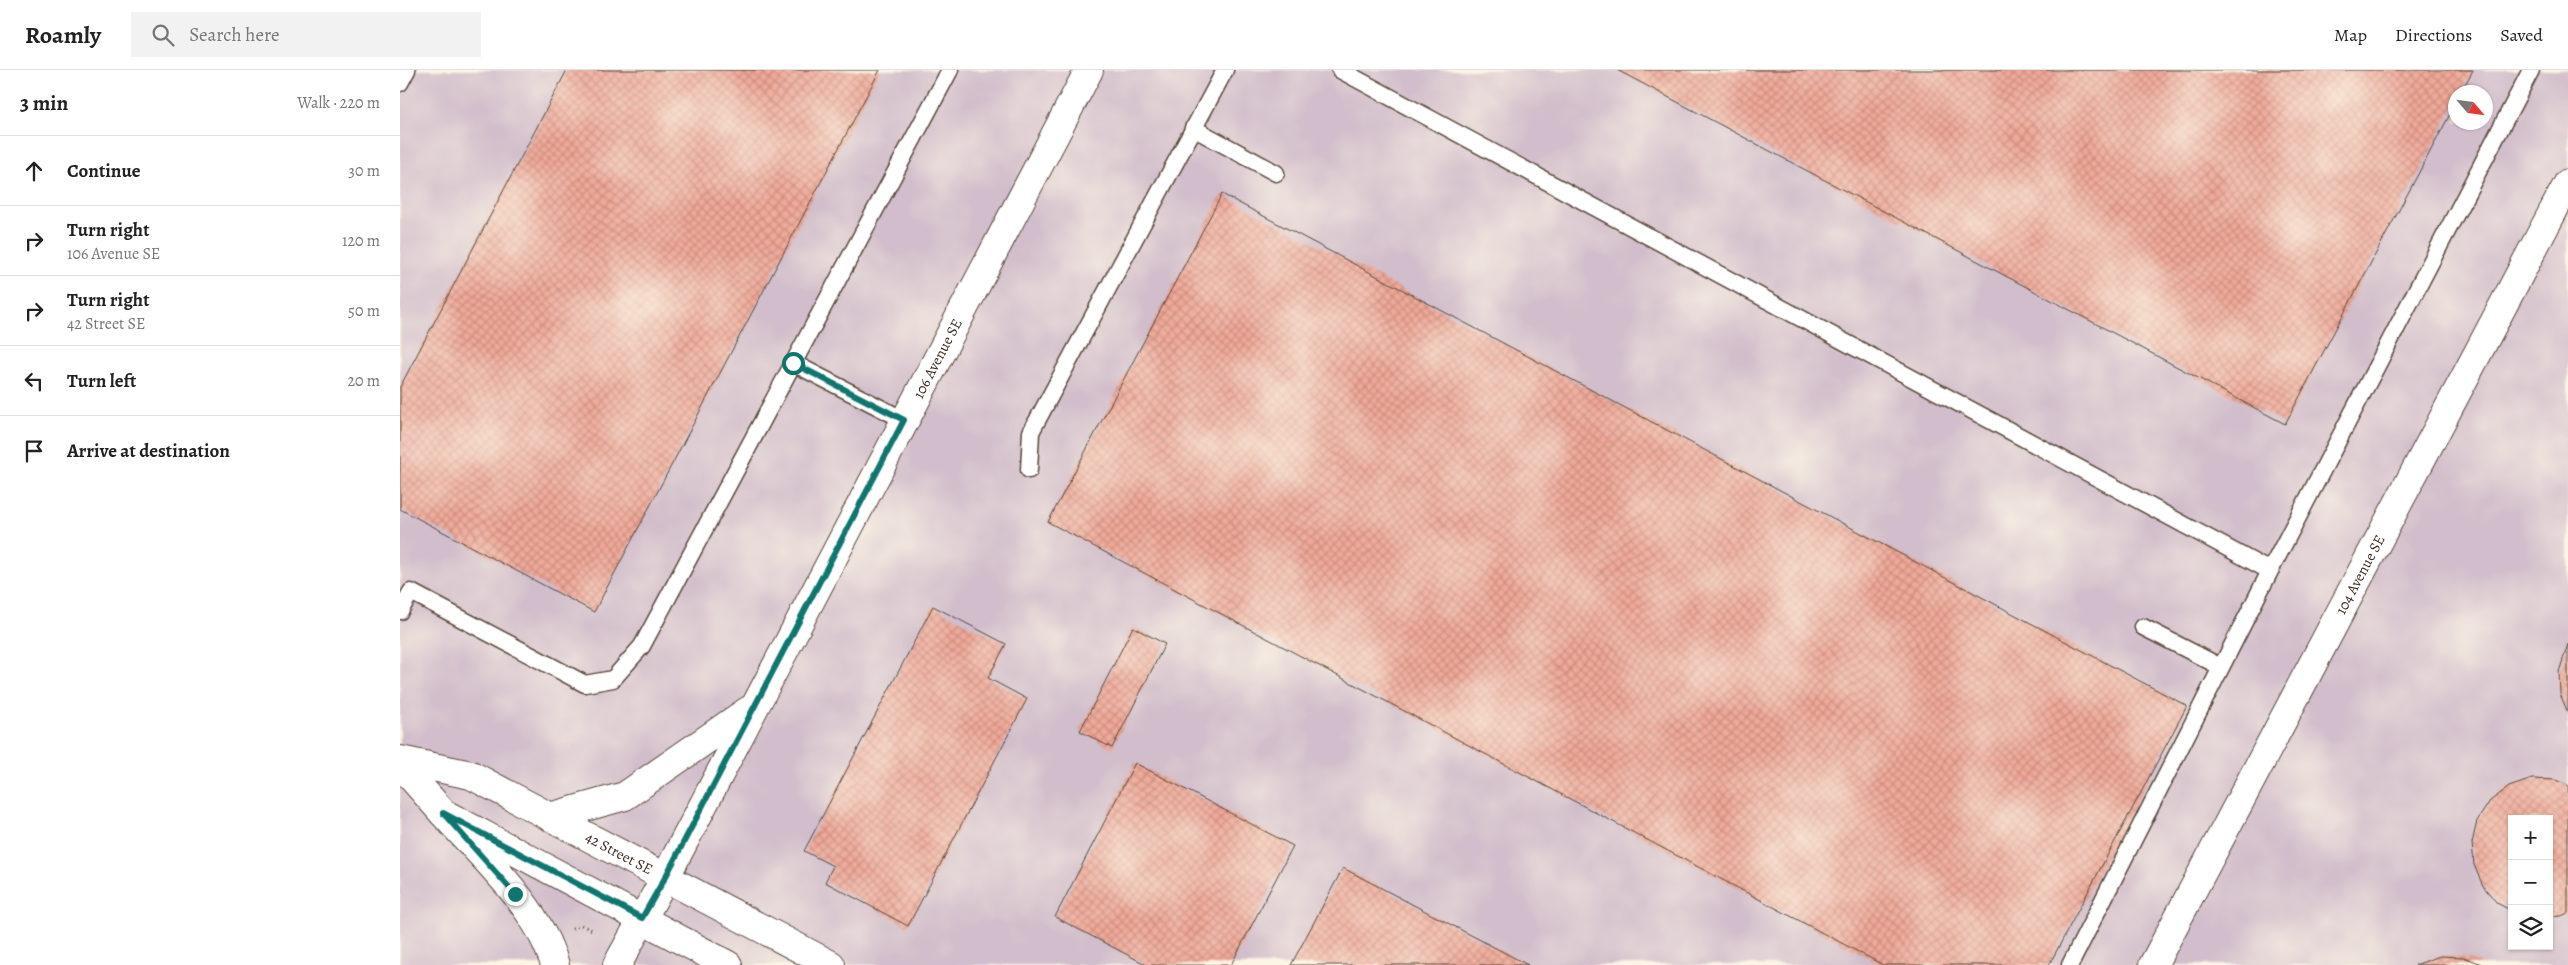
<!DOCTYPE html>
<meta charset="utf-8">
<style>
body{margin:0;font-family:Alegreya,serif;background:#f2f2f2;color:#222}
.controls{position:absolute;right:15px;bottom:15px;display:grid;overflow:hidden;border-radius:0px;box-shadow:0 1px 4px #0004}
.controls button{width:45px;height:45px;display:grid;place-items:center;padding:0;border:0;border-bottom:1px solid #e0e0e0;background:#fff;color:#222;font:25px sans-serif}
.compass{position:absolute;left:2048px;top:15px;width:45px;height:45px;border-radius:50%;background:#fff;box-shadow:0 1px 4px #0004;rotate:118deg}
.stop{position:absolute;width:15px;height:15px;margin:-11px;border:4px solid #0f766e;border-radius:50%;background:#fff}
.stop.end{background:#0f766e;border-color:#fff;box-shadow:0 1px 5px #0008}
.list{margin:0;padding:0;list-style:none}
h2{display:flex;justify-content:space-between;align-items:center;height:65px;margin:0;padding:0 20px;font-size:21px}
h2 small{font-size:16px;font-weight:400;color:#767676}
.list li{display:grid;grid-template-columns:32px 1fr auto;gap:15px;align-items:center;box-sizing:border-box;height:70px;padding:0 20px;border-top:1px solid #e0e0e0}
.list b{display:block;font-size:19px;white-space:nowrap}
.list p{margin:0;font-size:16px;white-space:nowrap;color:#767676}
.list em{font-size:16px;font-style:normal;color:#767676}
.icon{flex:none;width:28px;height:28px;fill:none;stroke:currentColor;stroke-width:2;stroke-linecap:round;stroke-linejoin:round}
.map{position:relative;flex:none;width:2168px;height:895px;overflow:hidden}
header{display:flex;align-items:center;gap:30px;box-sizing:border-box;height:70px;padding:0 25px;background:#fff;border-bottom:1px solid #e0e0e0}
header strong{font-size:24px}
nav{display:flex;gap:28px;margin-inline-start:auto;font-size:18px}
.search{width:350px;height:45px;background:#f2f2f2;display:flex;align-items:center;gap:12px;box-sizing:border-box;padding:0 18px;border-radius:0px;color:#767676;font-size:19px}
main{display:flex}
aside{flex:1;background:#fff}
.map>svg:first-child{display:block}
.industrial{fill:#d1bdcb;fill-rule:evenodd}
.building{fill:url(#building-cross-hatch)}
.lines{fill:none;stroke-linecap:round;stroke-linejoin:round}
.service-casing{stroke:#564638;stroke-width:19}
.minor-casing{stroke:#564638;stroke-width:30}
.tertiary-casing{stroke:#564638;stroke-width:30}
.path{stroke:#564638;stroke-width:3;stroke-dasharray:1 4;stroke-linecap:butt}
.service{stroke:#fff;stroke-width:16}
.minor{stroke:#fff;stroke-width:28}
.tertiary{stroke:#fff;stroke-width:28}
.route{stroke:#0f766e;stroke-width:6}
.labels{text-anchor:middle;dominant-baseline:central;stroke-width:4.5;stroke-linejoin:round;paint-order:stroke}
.street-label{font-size:15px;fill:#3b2a1e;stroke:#fcf5e5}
</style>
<header>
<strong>Roamly</strong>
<div class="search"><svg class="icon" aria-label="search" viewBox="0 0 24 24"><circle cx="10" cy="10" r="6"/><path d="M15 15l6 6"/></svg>Search here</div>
<nav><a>Map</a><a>Directions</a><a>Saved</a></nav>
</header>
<main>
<aside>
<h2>3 min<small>Walk · 220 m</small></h2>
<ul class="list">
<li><svg class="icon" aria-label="ahead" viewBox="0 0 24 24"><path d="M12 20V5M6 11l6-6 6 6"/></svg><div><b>Continue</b></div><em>30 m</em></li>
<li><svg class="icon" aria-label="right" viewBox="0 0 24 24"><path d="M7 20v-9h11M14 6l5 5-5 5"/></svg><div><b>Turn right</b><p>106 Avenue SE</p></div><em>120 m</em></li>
<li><svg class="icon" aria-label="right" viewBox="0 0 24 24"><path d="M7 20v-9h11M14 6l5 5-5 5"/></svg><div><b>Turn right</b><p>42 Street SE</p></div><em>50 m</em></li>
<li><svg class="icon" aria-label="left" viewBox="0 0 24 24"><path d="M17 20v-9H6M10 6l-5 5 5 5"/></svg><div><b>Turn left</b></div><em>20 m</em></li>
<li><svg class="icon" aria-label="arrive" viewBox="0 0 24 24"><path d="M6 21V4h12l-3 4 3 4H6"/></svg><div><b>Arrive at destination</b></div></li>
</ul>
</aside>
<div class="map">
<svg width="2168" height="895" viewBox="0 0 2168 895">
<defs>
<pattern id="building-cross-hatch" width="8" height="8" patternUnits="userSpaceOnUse" patternTransform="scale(1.25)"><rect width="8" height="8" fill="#f1a99a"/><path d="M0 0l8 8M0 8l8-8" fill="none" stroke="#c48a7d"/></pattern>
</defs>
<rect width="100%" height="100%" fill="#fcf5e5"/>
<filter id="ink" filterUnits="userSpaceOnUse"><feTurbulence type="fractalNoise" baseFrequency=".02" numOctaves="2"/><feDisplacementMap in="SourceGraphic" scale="10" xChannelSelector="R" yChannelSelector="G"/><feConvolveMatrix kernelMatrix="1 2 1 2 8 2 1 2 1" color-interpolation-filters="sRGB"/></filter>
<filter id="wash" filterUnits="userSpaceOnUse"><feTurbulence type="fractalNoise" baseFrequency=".0096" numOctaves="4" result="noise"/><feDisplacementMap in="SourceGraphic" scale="20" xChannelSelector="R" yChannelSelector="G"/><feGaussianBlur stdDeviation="1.12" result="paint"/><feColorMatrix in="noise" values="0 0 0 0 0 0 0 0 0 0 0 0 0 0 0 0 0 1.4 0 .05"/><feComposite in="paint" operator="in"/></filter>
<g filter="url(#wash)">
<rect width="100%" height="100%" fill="#f2e5c9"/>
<path class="industrial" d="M0,0H2168V895H0ZM2056,22H2086V52H2056ZM2112,749H2149V876H2112Z"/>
<g id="blocks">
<path class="building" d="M167,0H480L194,542L0,439V317Z
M1217,0H2073L2061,22H2056V33L1885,354Z
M822,124L1787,636L1649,895H1483L648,452Z
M533,536L606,574L588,608L627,629L508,856L425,812L433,796L404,781Z
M733,557L765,574L712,678L680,661Z
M2168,574V643L2160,624L2159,602Z
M735,693L893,776L831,895H747L655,847Z
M2132,709L2155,710L2168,715V843L2161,846L2149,847V749H2112V841L2097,833L2083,816L2074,795L2072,773L2077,751L2090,731L2109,717Z
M943,798L1128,895H891Z
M2040,886L2064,887L2084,895H2015Z"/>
</g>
</g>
<g filter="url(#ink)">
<use href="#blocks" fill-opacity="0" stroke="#564638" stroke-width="1"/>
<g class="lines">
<defs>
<path id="service" d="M940,0L1870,501
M0,13L7,0
M793,58L876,103
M393,293L504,350
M629,400L631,362L825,0
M0,541L11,522L185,614L213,609L242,576L550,0
M1743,557L1821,597
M1670,895L1870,501L2131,0"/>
<g id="minor">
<path id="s1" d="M0,690L71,705L431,895"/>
<path d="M0,694L43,743L328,895"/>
<path id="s2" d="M1753,895L2168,113"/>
</g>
<g id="tertiary">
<path d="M43,743C84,789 137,835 155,895"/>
<path d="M153,746L225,726L349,640"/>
<path id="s3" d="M217,895L266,806L689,0"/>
</g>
</defs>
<use href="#service" class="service-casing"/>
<use href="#minor" class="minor-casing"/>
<use href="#tertiary" class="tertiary-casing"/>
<path class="path" d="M172,859L181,855L192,860"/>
<use href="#service" class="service"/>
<use href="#minor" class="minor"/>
<use href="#tertiary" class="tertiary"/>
</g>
</g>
<g class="lines" filter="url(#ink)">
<path class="route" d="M115,824L43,743L242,848L266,806L504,350L393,293"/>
</g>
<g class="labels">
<g class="street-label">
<text stroke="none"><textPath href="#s3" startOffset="686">106 Avenue SE</textPath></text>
<text stroke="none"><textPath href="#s2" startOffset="442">104 Avenue SE</textPath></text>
<text stroke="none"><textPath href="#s1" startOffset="240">42 Street SE</textPath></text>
</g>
</g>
</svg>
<div class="controls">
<button>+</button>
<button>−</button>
<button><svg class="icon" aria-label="layers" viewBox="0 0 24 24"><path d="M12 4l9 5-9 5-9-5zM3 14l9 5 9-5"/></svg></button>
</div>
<svg class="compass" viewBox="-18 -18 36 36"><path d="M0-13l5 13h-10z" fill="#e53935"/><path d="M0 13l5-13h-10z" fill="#767676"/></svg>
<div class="stop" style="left:393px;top:293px"></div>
<div class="stop end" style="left:115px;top:824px"></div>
</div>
</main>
